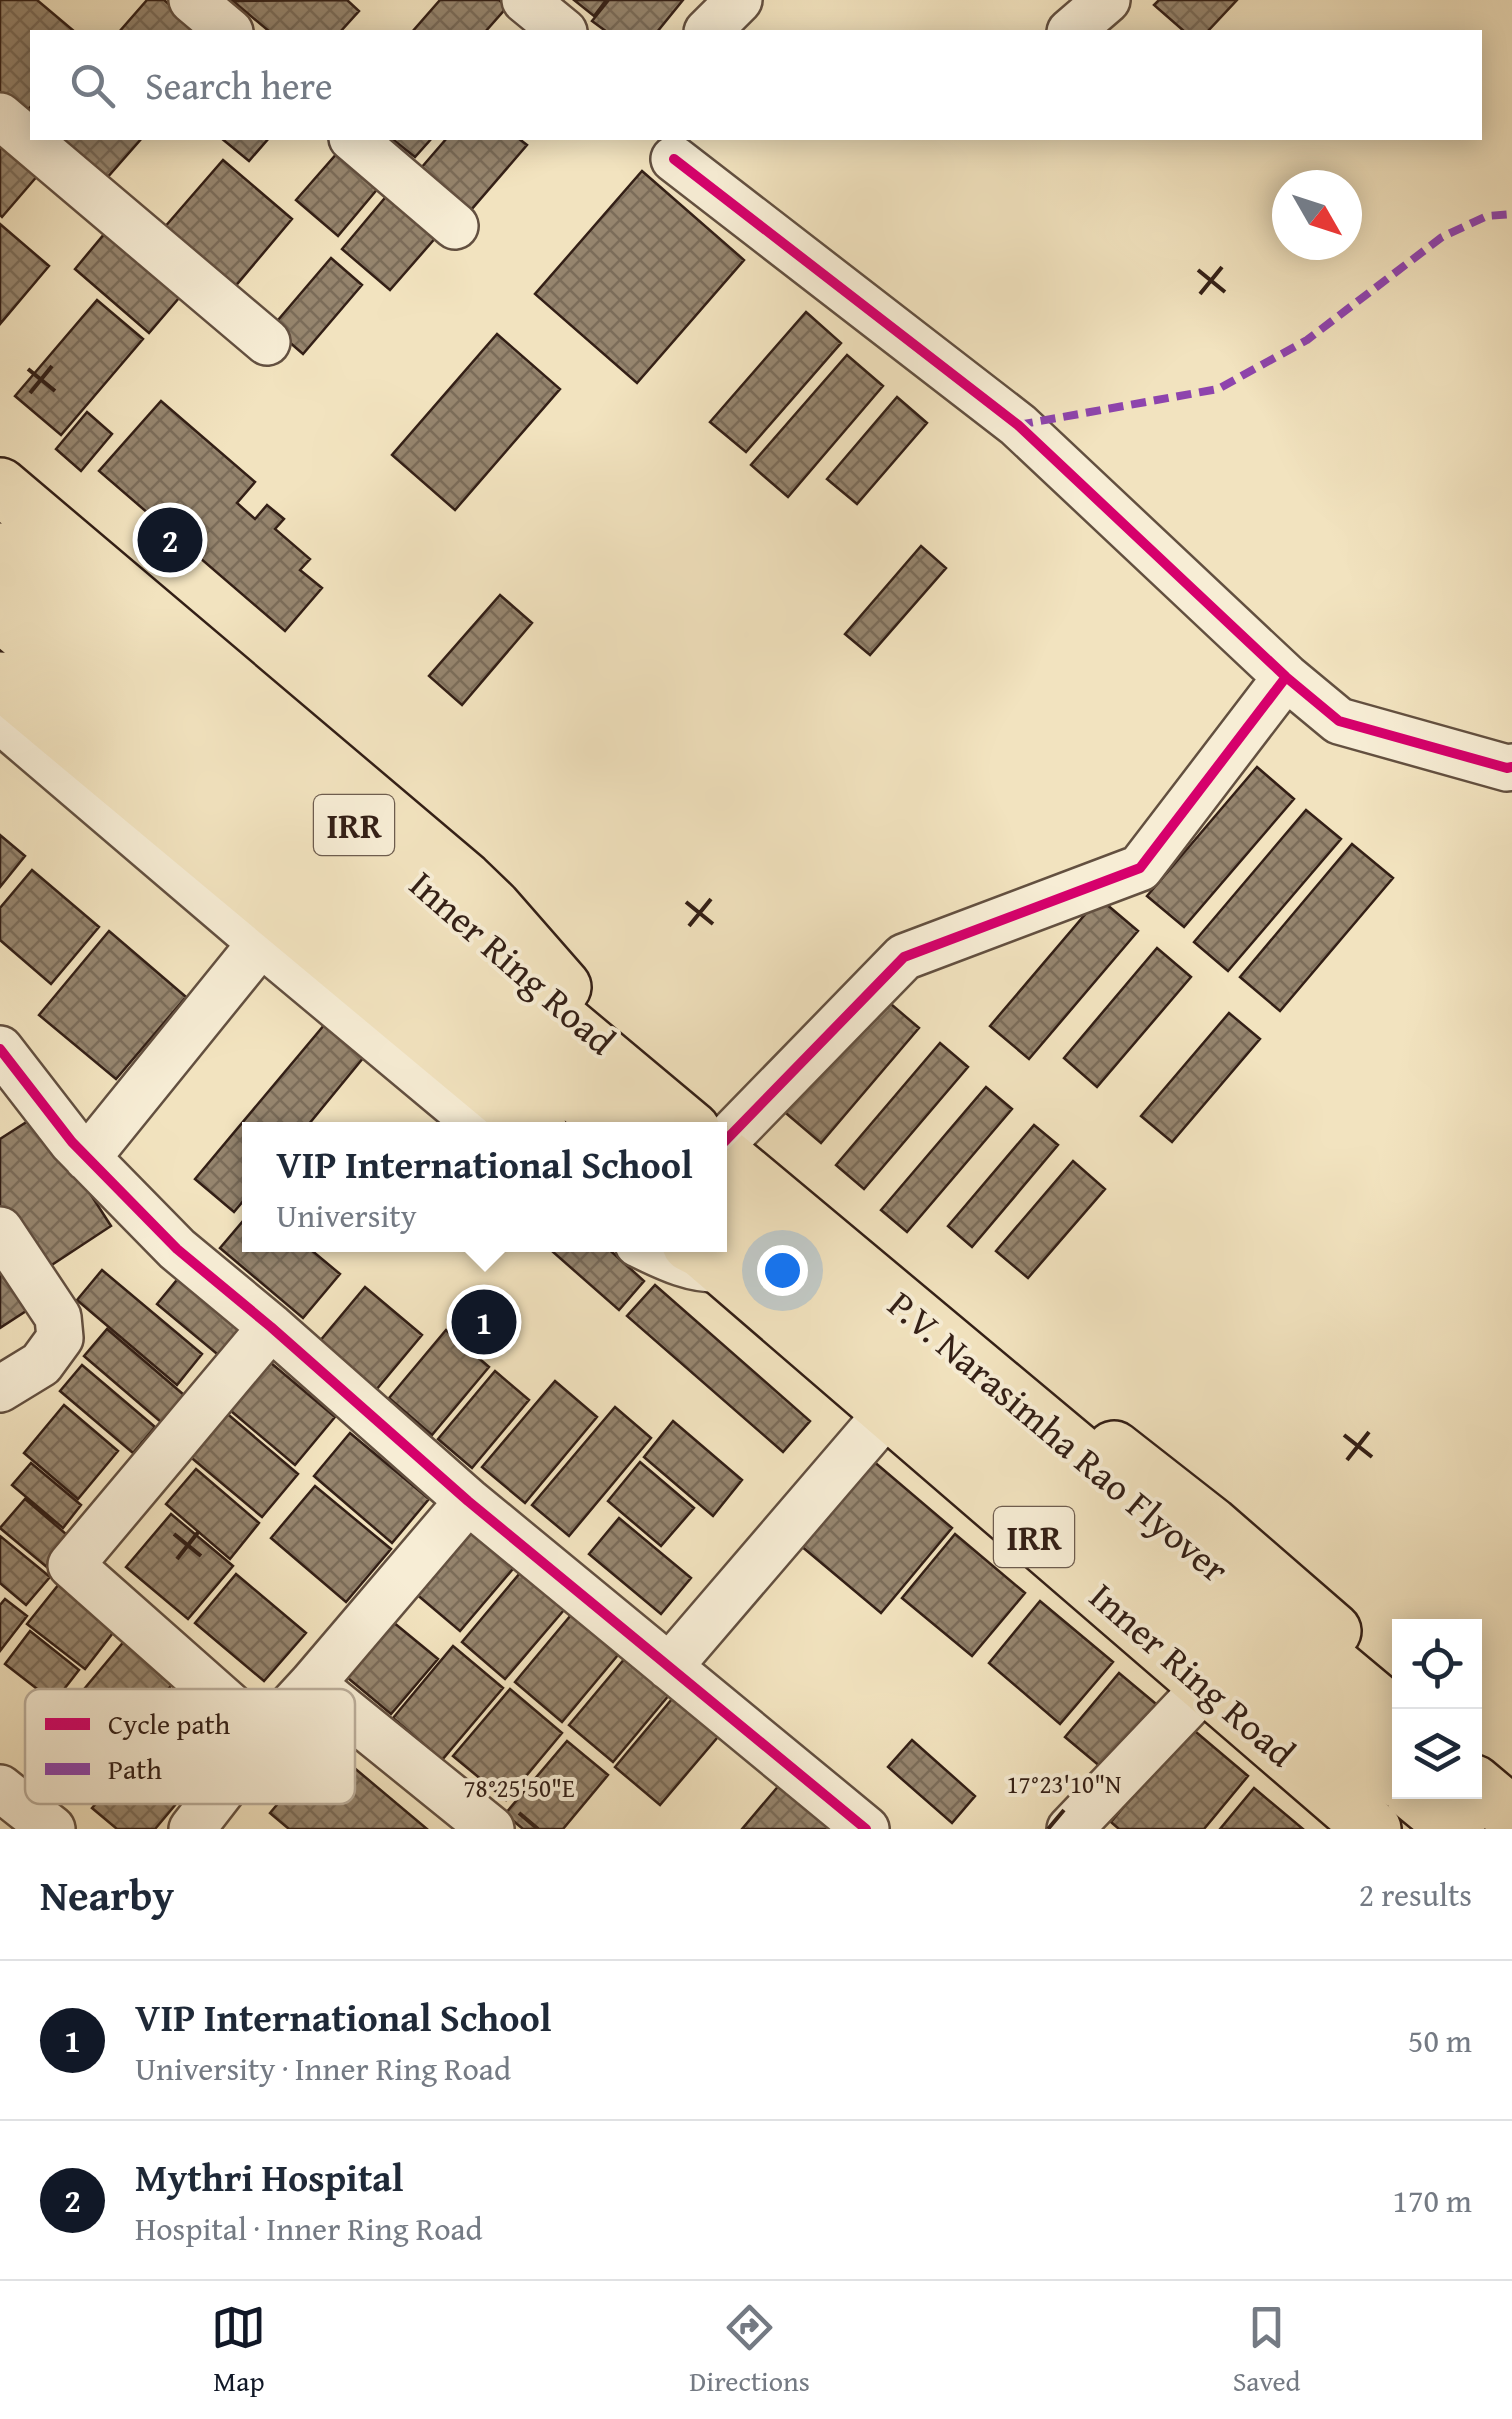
<!DOCTYPE html>
<meta charset="utf-8">
<style>
body{margin:0;font-family:"Gentium Book Plus",serif;background:#f6f6f7;color:#1f2937}
.controls{position:absolute;right:30px;bottom:30px;display:grid;overflow:hidden;border-radius:0px;box-shadow:0 5px 25px #0003}
.controls button{width:90px;height:90px;display:grid;place-items:center;padding:0;border:0;border-bottom:2px solid #e0e1e3;background:#fff;color:#1f2937;font:50px sans-serif}
.compass{position:absolute;left:1272px;top:170px;width:90px;height:90px;border-radius:50%;background:#fff;box-shadow:0 5px 25px #0003;rotate:129deg}
.you{position:absolute;left:782px;top:1270px;width:35px;height:35px;margin:-25px;border:8px solid #fff;border-radius:50%;background:#1a73e8;box-shadow:0 0 0 15px #1a73e833}
.badge{display:grid;place-items:center;width:65px;height:65px;border-radius:50%;background:#111827;color:#fff;font-size:32px;font-weight:700}
.pin{position:absolute;translate:-50% -50%;border:5px solid #fff;box-shadow:0 2px 10px #0006}
.popup{position:absolute;left:242px;top:1122px;width:485px;height:130px;box-sizing:border-box;display:grid;place-content:center;border-radius:0px;background:#fff;filter:drop-shadow(0 2px 8px #0005);font-size:32px;white-space:nowrap;color:#747a83}
.popup b{font-size:38px;color:#1f2937}
.popup::after{content:'';position:absolute;left:50%;top:100%;margin-left:-20px;border:20px solid transparent;border-top-color:#fff}
.list{margin:0;padding:0;list-style:none}
h2{display:flex;justify-content:space-between;align-items:center;height:130px;margin:0;padding:0 40px;font-size:42px}
h2 small{font-size:32px;font-weight:400;color:#747a83}
.list li{display:grid;grid-template-columns:65px 1fr auto;gap:30px;align-items:center;box-sizing:border-box;height:160px;padding:0 40px;border-top:2px solid #e0e1e3}
.list b{display:block;font-size:38px;white-space:nowrap}
.list p{margin:0;font-size:32px;white-space:nowrap;color:#747a83}
.list em{font-size:32px;font-style:normal;color:#747a83}
.icon{flex:none;width:55px;height:55px;fill:none;stroke:currentColor;stroke-width:2;stroke-linecap:round;stroke-linejoin:round}
.map{position:relative;flex:none;width:1512px;height:1829px;overflow:hidden}
.search{position:absolute;background:#fff;box-shadow:0 5px 25px #0003;left:30px;right:30px;top:30px;height:110px;display:flex;align-items:center;gap:25px;box-sizing:border-box;padding:0 35px;border-radius:0px;color:#747a83;font-size:38px}
.sheet{height:450px;background:#fff}
nav{display:flex;justify-content:space-around;align-items:center;box-sizing:border-box;height:140px;border-top:2px solid #e0e1e3;background:#fff;font-size:28px;color:#747a83}
nav a{display:grid;justify-items:center;gap:5px}
nav .on{color:#111827}
.map>svg:first-child{display:block}
.building{fill:url(#building-cross-hatch);stroke:#331f16;stroke-width:2.5}
.lines{fill:none;stroke-linecap:round;stroke-linejoin:round}
.minor-casing{stroke:#635040;stroke-width:50}
.major-casing{stroke:#331f16;stroke-width:60}
.highway-casing{stroke:#331f16;stroke-width:60}
.minor{stroke:#f7edd5;stroke-width:45}
.major{stroke:#f2e3bf;stroke-width:55}
.highway{stroke:#f2e3bf;stroke-width:55}
.quiet{stroke:#8e44ad;stroke-width:8;stroke-dasharray:15 8;stroke-linecap:butt}
.cycleway-casing{stroke:#f7edd5;stroke-width:16}
.cycleway{stroke:#d6006c;stroke-width:10}
.ticks{fill:none;stroke:#331f16;stroke-width:4}
.labels{text-anchor:middle;dominant-baseline:central;stroke-width:8;stroke-linejoin:round;paint-order:stroke}
.shield{fill:#f7edd5;stroke:#6e5d4f;stroke-width:2.5}
.shield-label{font-size:35px;font-weight:bold;fill:#331f16}
.street-label{font-size:38px;fill:#331f16;stroke:#f7edd5}
.key{fill:#f7edd5;stroke:#bcaf9c;stroke-width:2.5}
.key-label{font-size:28px;fill:#331f16}
.ticks-label{font-size:25px;text-anchor:middle;fill:#331f16;stroke:#f7edd5;stroke-width:8;stroke-linejoin:round;paint-order:stroke}
</style>
<div class="map">
<svg width="1512" height="1829" viewBox="0 0 1512 1829">
<defs>
<pattern id="building-cross-hatch" width="8" height="8" patternUnits="userSpaceOnUse" patternTransform="scale(2.5)"><rect width="8" height="8" fill="#96856e"/><path d="M0 0l8 8M0 8l8-8" fill="none" stroke="#7b6c59"/></pattern>
</defs>
<rect width="100%" height="100%" fill="#f2e3bf"/>
<filter id="stains"><feTurbulence type="fractalNoise" baseFrequency=".002" numOctaves="4"/><feColorMatrix values="0 0 0 0 .2 0 0 0 0 .09 0 0 0 0 .02 0 0 0 .5 -.17"/></filter>
<radialGradient id="worn" r=".72"><stop offset=".6" stop-color="#630" stop-opacity="0"/><stop offset="1" stop-color="#630" stop-opacity=".3"/></radialGradient>
<path class="building" d="M0,0H37L75,32H32V105L23,116L0,96Z
M147,0H164L196,27L192,32H119Z
M347,0L359,11L340,32H270L233,1Z
M440,0H499L507,7L485,32H412Z
M574,0H606L594,16Z
M609,0H683L657,32H607L592,21Z
M1159,0H1237L1207,32H1185L1154,5Z
M0,129L45,167L2,217L0,215Z
M59,138H142L106,179Z
M221,138H269L249,161Z
M391,138H432L415,157Z
M447,138H518L527,145L471,210L421,168Z
M339,151L380,186L338,236L296,200Z
M223,160L292,219L233,289L163,229Z
M642,171L744,260L637,383L535,294Z
M389,193L438,235L390,290L342,249Z
M0,224L49,266L0,324Z
M110,227L185,291L149,333L75,269Z
M331,258L362,285L303,354L272,327Z
M97,300L143,339L61,435L15,396Z
M806,312L841,343L746,452L710,422Z
M497,334L560,389L455,510L392,455Z
M847,355L883,386L788,497L751,465Z
M897,397L927,423L857,504L827,479Z
M161,401L255,482L237,503L255,519L267,505L284,519L275,529L310,559L300,570L322,588L285,631L99,471Z
M87,412L112,434L81,471L56,449Z
M921,546L946,568L870,655L845,634Z
M500,595L532,623L462,705L429,676Z
M1257,767L1294,799L1184,927L1147,896Z
M1306,810L1341,839L1228,971L1194,942Z
M0,835L25,856L0,887Z
M1352,844L1393,878L1280,1011L1240,977Z
M32,870L99,927L51,984L0,940V908Z
M1099,898L1138,931L1029,1059L990,1026Z
M109,931L186,997L116,1079L39,1015Z
M1157,948L1191,977L1097,1087L1064,1058Z
M878,993L919,1028L821,1143L780,1108Z
M1229,1013L1260,1039L1172,1142L1141,1116Z
M325,1024L364,1057L304,1130H249V1194L234,1212L195,1179Z
M940,1043L968,1067L864,1189L836,1165Z
M986,1087L1012,1109L907,1232L881,1210Z
M39,1114L111,1226L38,1274L0,1214V1139Z
M1034,1125L1058,1145L972,1247L948,1226Z
M1073,1161L1105,1189L1028,1278L996,1251Z
M249,1214V1244H304L340,1274L303,1318L220,1248Z
M544,1244H603L644,1281L619,1310Z
M0,1256L43,1300L0,1328Z
M190,1264L255,1319L222,1358L157,1304Z
M102,1270L202,1354L177,1385L77,1300Z
M655,1285L810,1421L783,1452L627,1316Z
M365,1287L422,1335L376,1390L319,1342Z
M107,1329L191,1401L168,1428L84,1356Z
M446,1330L489,1367L432,1435L389,1398Z
M258,1352L335,1417L295,1465L218,1400Z
M82,1365L155,1427L133,1453L60,1391Z
M495,1371L529,1400L472,1468L438,1439Z
M555,1381L597,1417L525,1503L482,1467Z
M64,1405L118,1451L78,1499L24,1453Z
M615,1407L651,1438L569,1536L532,1505Z
M224,1411L298,1474L262,1517L187,1454Z
M673,1421L742,1480L713,1516L644,1457Z
M350,1433L429,1499L392,1543L314,1476Z
M872,1460L952,1528L881,1613L800,1545Z
M640,1462L694,1508L661,1546L608,1501Z
M31,1463L81,1505L63,1528L12,1485Z
M196,1469L259,1523L230,1559L166,1504Z
M315,1486L391,1549L346,1602L271,1538Z
M25,1499L73,1540L48,1568L0,1528Z
M171,1514L233,1566L188,1619L126,1567Z
M466,1518L518,1563L460,1631L408,1587Z
M619,1518L691,1578L661,1614L589,1554Z
M955,1534L1025,1593L972,1656L902,1598Z
M0,1536L50,1577L26,1605L0,1583Z
M520,1573L564,1610L505,1679L462,1642Z
M236,1574L306,1633L264,1681L195,1623Z
M59,1584L116,1629L85,1669L27,1624Z
M5,1599L27,1616L0,1651V1605Z
M1040,1601L1113,1662L1060,1724L989,1663Z
M382,1613L438,1659L391,1714L336,1668Z
M571,1615L618,1655L562,1722L515,1682Z
M30,1631L79,1670L54,1702L5,1664Z
M131,1633L181,1674L113,1754L64,1713Z
M453,1646L503,1688L442,1760L393,1718Z
M626,1657L670,1694L613,1762L569,1725Z
M1119,1673L1168,1714L1114,1778L1065,1737Z
M188,1680L227,1713L187,1760L148,1727Z
M510,1689L562,1733L506,1800L453,1756Z
M677,1693L723,1731L660,1805L615,1767Z
M1190,1727L1248,1776L1204,1829H1119L1111,1822Z
M912,1740L975,1796L952,1823L888,1767Z
M567,1741L608,1775L563,1829H523L505,1814Z
M327,1745L427,1829H289L270,1813Z
M145,1746L192,1785L155,1829H117L92,1808Z
M781,1783L833,1829H742Z
M1254,1788L1303,1829H1220Z"/>
<g class="lines">
<defs>
<path id="minor" d="M192,0L230,32
M525,0L564,32
M707,32L739,0
M1070,32L1107,0
M0,116L267,342
M352,138L455,226
M674,159L1018,425L1286,677L1339,721L1507,768L1512,767
M0,720L261,943L485,1130
M0,1049L72,1142L177,1249L271,1327L468,1501L866,1829
M724,1142L904,957L1140,868L1286,677
M87,1158L261,943
M0,1230L58,1317L60,1338L41,1364L0,1389
M638,1244C665,1257 692,1271 723,1269
M669,1667L887,1413
M312,1684L491,1829
M264,1736L71,1565L271,1327
M0,1788L52,1829
M192,1829L264,1736L312,1684L468,1501
M1070,1829L1207,1685"/>
<path id="major" d="M695,1244L1373,1829
M1114,1449L1211,1525L1333,1631"/>
<path id="highway" d="M0,486L465,880L493,907L563,987
M0,551L692,1130
M0,613L619,1130
M0,680L539,1130
M719,1152L1400,1721
M719,1213L1400,1781
M690,1244L700,1249
M1474,1783L1512,1815
M1412,1792L1457,1829"/>
</defs>
<use href="#minor" class="minor-casing"/>
<use href="#major" class="major-casing"/>
<use href="#highway" class="highway-casing"/>
<use href="#minor" class="minor"/>
<use href="#major" class="major"/>
<use href="#highway" class="highway"/>
<path class="quiet" d="M1018,425L1218,389L1307,340L1442,237L1487,216L1512,214"/>
<defs>
<path id="cycleway" d="M674,159L1018,425L1286,677L1339,721L1507,768L1512,767
M0,1049L72,1142L177,1249L271,1327L468,1501L866,1829
M724,1142L904,957L1140,868L1286,677"/>
</defs>
<use href="#cycleway" class="cycleway-casing"/>
<use href="#cycleway" class="cycleway"/>
</g>
<path class="ticks" d="M1198,270L1225,292M1200,294L1222,267M28,369L55,391M30,393L52,366M686,902L713,924M689,926L711,899M1344,1435L1372,1457M1347,1460L1369,1432M174,1534L201,1556M177,1559L199,1531M519,1813L538,1829M1048,1829L1064,1810"/>
<g class="labels">
<g class="shield">
<rect x="314" y="795" width="80" height="60" rx="8"/>
<rect x="994" y="1507" width="80" height="60" rx="8"/>
</g>
<g class="shield-label">
<text x="354" y="825">IRR</text>
<text x="1034" y="1537">IRR</text>
</g>
<g class="street-label">
<text transform="translate(513 962) rotate(41)">Inner Ring Road</text>
<text transform="translate(1059 1436) rotate(40)">P.V. Narasimha Rao Flyover</text>
<text transform="translate(1193 1674) rotate(41)">Inner Ring Road</text>
</g>
</g>
<rect x="25" y="1689" width="330" height="115" rx="15" class="key"/>
<rect x="45" y="1718" width="45" height="12" fill="#d6006c"/>
<rect x="45" y="1763" width="45" height="12" fill="#8e44ad"/>
<g class="key-label">
<text x="108" y="1734">Cycle path</text>
<text x="108" y="1779">Path</text>
</g>
<g class="ticks-label">
<text x="1064" y="1793">17°23'10"N</text>
<text x="519" y="1797">78°25'50"E</text>
</g>
<rect width="100%" height="100%" filter="url(#stains)"/>
<rect width="100%" height="100%" fill="url(#worn)"/>
</svg>
<div class="controls">
<button><svg class="icon" aria-label="locate" viewBox="0 0 24 24"><circle cx="12" cy="12" r="6"/><path d="M12 2v4M12 18v4M2 12h4M18 12h4"/></svg></button>
<button><svg class="icon" aria-label="layers" viewBox="0 0 24 24"><path d="M12 4l9 5-9 5-9-5zM3 14l9 5 9-5"/></svg></button>
</div>
<svg class="compass" viewBox="-18 -18 36 36"><path d="M0-13l5 13h-10z" fill="#e53935"/><path d="M0 13l5-13h-10z" fill="#747a83"/></svg>
<div class="you"></div>
<div class="pin badge" style="left:484px;top:1322px">1</div>
<div class="popup"><b>VIP International School</b>University</div>
<div class="pin badge" style="left:170px;top:540px">2</div>
<div class="search"><svg class="icon" aria-label="search" viewBox="0 0 24 24"><circle cx="10" cy="10" r="6"/><path d="M15 15l6 6"/></svg>Search here</div>
</div>
<section class="sheet">
<h2>Nearby<small>2 results</small></h2>
<ul class="list">
<li><span class="badge">1</span><div><b>VIP International School</b><p>University · Inner Ring Road</p></div><em>50 m</em></li>
<li><span class="badge">2</span><div><b>Mythri Hospital</b><p>Hospital · Inner Ring Road</p></div><em>170 m</em></li>
</ul>
</section>
<nav>
<a class="on"><svg class="icon" aria-label="map" viewBox="0 0 24 24"><path d="M3 6l6-2 6 2 6-2v14l-6 2-6-2-6 2zM9 4v14M15 6v14"/></svg>Map</a>
<a><svg class="icon" aria-label="directions" viewBox="0 0 24 24"><path d="M12 3l9 9-9 9-9-9zM9 14v-3h6M13 9l2 2-2 2"/></svg>Directions</a>
<a><svg class="icon" aria-label="saved" viewBox="0 0 24 24"><path d="M7 4h10v16l-5-4-5 4z"/></svg>Saved</a>
</nav>
